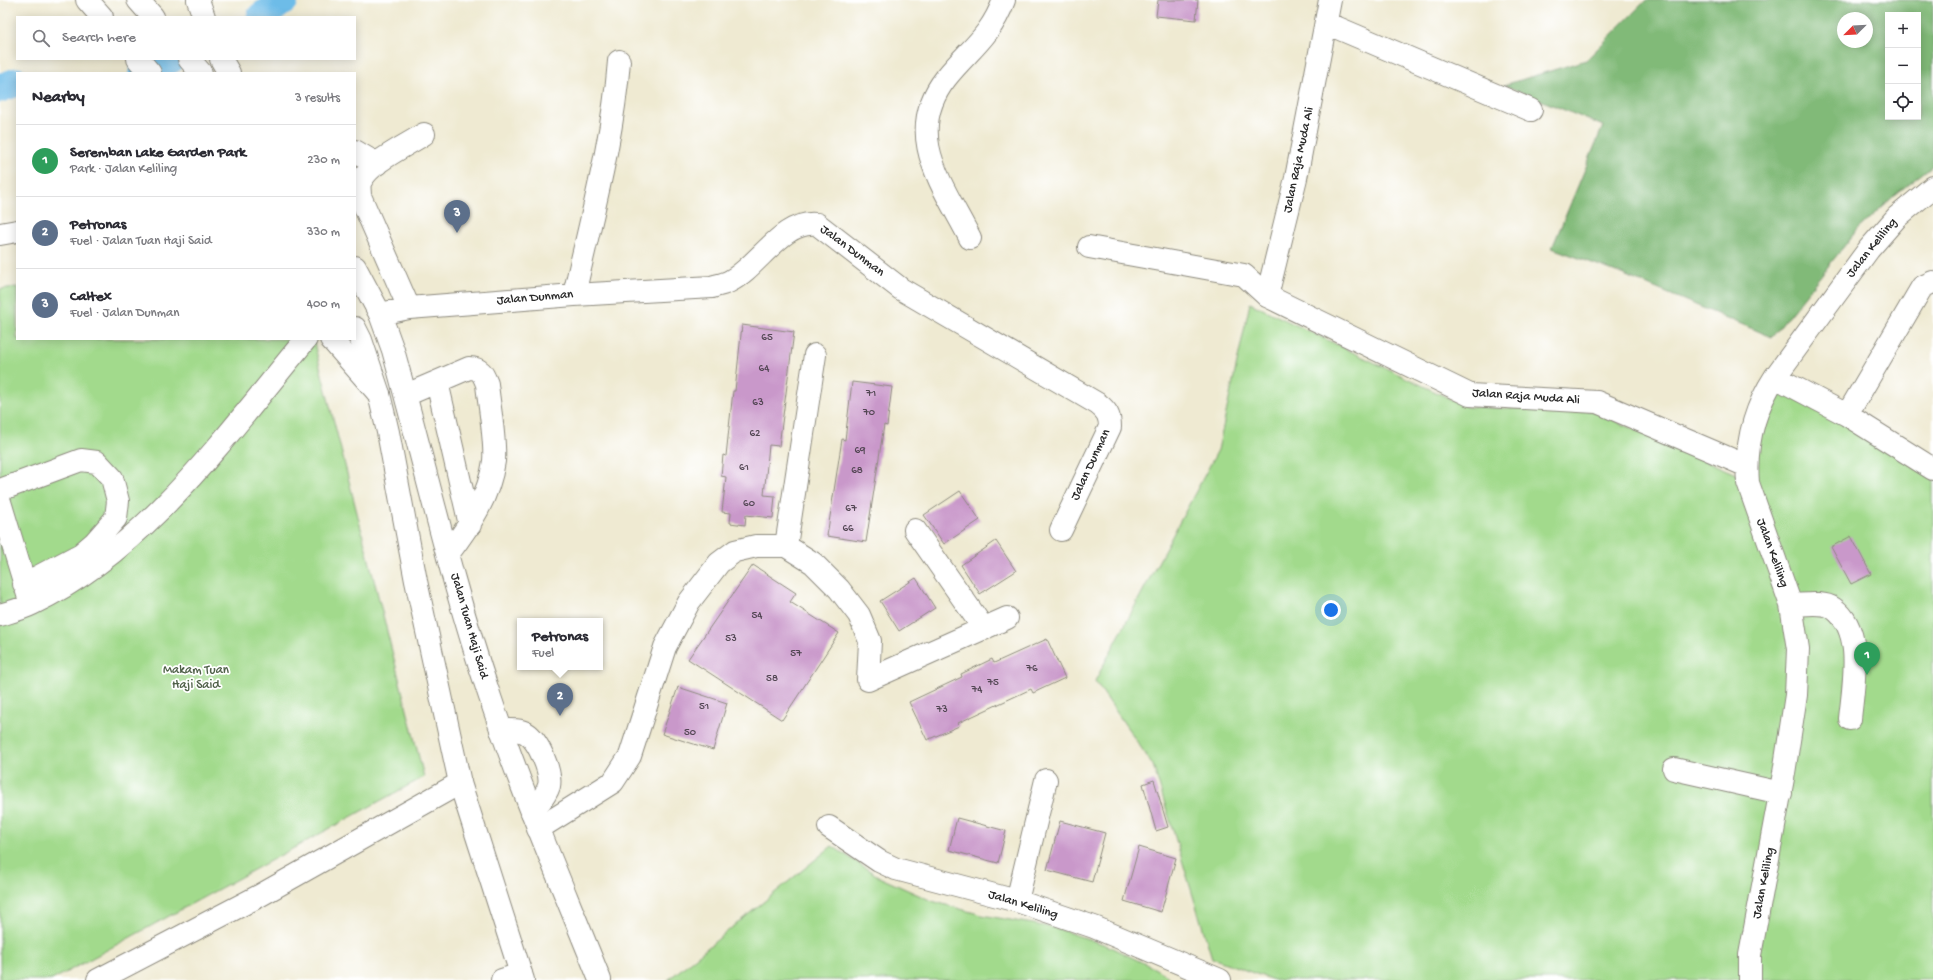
<!DOCTYPE html>
<meta charset="utf-8">
<style>
body{margin:0;font-family:"Gochi Hand",sans-serif;background:#f2f2f3;color:#2b2b33}
.controls{position:absolute;right:12px;top:12px;display:grid;overflow:hidden;border-radius:0px;box-shadow:0 2px 10px #0003}
.controls button{width:36px;height:36px;display:grid;place-items:center;padding:0;border:0;border-bottom:1px solid #e1e1e2;background:#fff;color:#2b2b33;font:20px sans-serif}
.compass{position:absolute;left:1837px;top:12px;width:36px;height:36px;border-radius:50%;background:#fff;box-shadow:0 2px 10px #0003;rotate:246deg}
.you{position:absolute;left:1331px;top:610px;width:14px;height:14px;margin:-10px;border:3px solid #fff;border-radius:50%;background:#1a73e8;box-shadow:0 0 0 6px #1a73e833}
.badge{display:grid;place-items:center;width:26px;height:26px;border-radius:50%;background:#b5179e;color:#fff;font-size:13px;font-weight:700}
.pin{position:absolute;translate:-50% -33px;filter:drop-shadow(0 1px 2px #0008)}
.pin::after{content:'';position:absolute;top:21px;width:14px;height:12px;background:inherit;clip-path:polygon(0 0,100% 0,50% 100%)}
.popup{position:absolute;left:517px;top:618px;width:86px;height:52px;box-sizing:border-box;display:grid;place-content:center;border-radius:0px;background:#fff;filter:drop-shadow(0 1px 3px #0005);font-size:13px;white-space:nowrap;color:#7c7c81}
.popup b{font-size:15px;color:#2b2b33}
.popup::after{content:'';position:absolute;left:50%;top:100%;margin-left:-8px;border:8px solid transparent;border-top-color:#fff}
.list{margin:0;padding:0;list-style:none}
h2{display:flex;justify-content:space-between;align-items:center;height:52px;margin:0;padding:0 16px;font-size:17px}
h2 small{font-size:13px;font-weight:400;color:#7c7c81}
.list li{display:grid;grid-template-columns:26px 1fr auto;gap:12px;align-items:center;box-sizing:border-box;height:72px;padding:0 16px;border-top:1px solid #e1e1e2}
.list b{display:block;font-size:15px;white-space:nowrap}
.list p{margin:0;font-size:13px;white-space:nowrap;color:#7c7c81}
.list em{font-size:13px;font-style:normal;color:#7c7c81}
.icon{flex:none;width:22px;height:22px;fill:none;stroke:currentColor;stroke-width:2;stroke-linecap:round;stroke-linejoin:round}
.map{position:relative;flex:none;width:1933px;height:980px;overflow:hidden}
.search{position:absolute;background:#fff;box-shadow:0 2px 10px #0003;left:16px;top:16px;width:340px;height:44px;display:flex;align-items:center;gap:10px;box-sizing:border-box;padding:0 14px;border-radius:0px;color:#7c7c81;font-size:15px}
.panel{position:absolute;background:#fff;box-shadow:0 2px 10px #0003;left:16px;top:72px;width:340px;height:268px;border-radius:0px}
.map>svg:first-child{display:block}
.green{fill:#a2da8c;stroke:#66825c}
.forest{fill:#81ba78;stroke:#567252;fill-rule:evenodd}
.lines{fill:none;stroke-linecap:round;stroke-linejoin:round}
.river{stroke:#6dbce8;stroke-width:29}
.building{fill:#c998ca}
.minor-casing{stroke:#8d8a7e;stroke-width:24}
.major-casing{stroke:#8d8a7e;stroke-width:24}
.minor{stroke:#fff;stroke-width:22}
.major{stroke:#fff;stroke-width:22}
.labels{text-anchor:middle;dominant-baseline:central;stroke-width:3.5;stroke-linejoin:round;paint-order:stroke}
.number-label{font-size:11px;fill:#524653}
.street-label{font-size:13px;fill:#2b2b2b;stroke:#fff}
.park-label{font-size:13px;fill:#4f6048;stroke:#fff}
</style>
<div class="map">
<svg width="1933" height="980" viewBox="0 0 1933 980">
<rect width="100%" height="100%" fill="#fff"/>
<filter id="ink" filterUnits="userSpaceOnUse"><feTurbulence type="fractalNoise" baseFrequency=".025" numOctaves="2"/><feDisplacementMap in="SourceGraphic" scale="8" xChannelSelector="R" yChannelSelector="G"/><feConvolveMatrix kernelMatrix="1 2 1 2 8 2 1 2 1" color-interpolation-filters="sRGB"/></filter>
<filter id="wash" filterUnits="userSpaceOnUse"><feTurbulence type="fractalNoise" baseFrequency=".012" numOctaves="4" result="noise"/><feDisplacementMap in="SourceGraphic" scale="16" xChannelSelector="R" yChannelSelector="G"/><feGaussianBlur stdDeviation="0.9" result="paint"/><feColorMatrix in="noise" values="0 0 0 0 0 0 0 0 0 0 0 0 0 0 0 0 0 1.4 0 .05"/><feComposite in="paint" operator="in"/></filter>
<g filter="url(#wash)">
<rect width="100%" height="100%" fill="#efead2"/>
<path class="green" d="M17,287V339H313L424,777L52,980H0V289Z
M1250,303L1467,407L1592,411L1738,475L1786,605L1793,649L1744,980H1273L1212,958L1153,765L1095,681L1218,450Z
M1773,388L1933,469V980H1755L1802,654L1750,468Z
M832,846L881,878L932,901L982,915L1055,928L1106,945L1154,968L1174,980H668Z"/>
<path class="forest" d="M1646,0H1933V165L1896,194L1857,230L1772,337L1619,273L1552,248L1603,126L1504,85L1586,60ZM1888,15H1918V117H1888ZM1843,18H1867V42H1843Z"/>
<g class="lines">
<path class="river" d="M261,17L284,0
M143,73L171,59
M0,88L17,82"/>
</g>
<g id="blocks">
<path class="building" d="M1158,0H1198L1196,20L1156,16Z
M742,325L794,332L779,446L769,445L764,495L775,496L773,518L746,515L745,525L730,523L731,513L722,512L726,477L721,476L723,455L726,456L733,391H735Z
M852,382L892,387L887,426L884,425L866,542L827,536L842,439L845,440Z
M960,491L980,520L944,544L924,515Z
M1851,536L1871,574L1851,584L1831,547Z
M996,541L1016,571L980,594L961,565Z
M753,565L796,593L790,602L839,633L782,720L688,659Z
M916,578L935,608L899,631L880,601Z
M1047,639L1065,678L1033,693L1031,689L958,723L959,726L927,740L909,702L962,677L961,674L992,659L994,663Z
M678,687L727,703L713,750L662,734Z
M1154,780L1168,827L1156,831L1143,784Z
M957,818L1006,831L998,863L949,850Z
M1060,821L1105,833L1092,882L1047,870Z
M1139,847L1176,858L1161,912L1124,901Z"/>
</g>
</g>
<g filter="url(#ink)">
<use href="#blocks" fill-opacity="0" stroke="#8d8a7e" stroke-width="1"/>
<g class="lines">
<defs>
<path id="minor" d="M1326,23L1531,110
M355,151L377,164
M0,234L17,231
M970,238C943,185 902,134 946,78C969,49 990,38 1004,0
M1089,247L1244,275L1267,296L1470,395L1597,402L1747,466
M574,295C591,218 613,140 619,61
M1267,296L1296,178L1330,0
M409,308L360,196C360,192 359,187 360,183C368,163 406,146 424,134
M380,314L409,308L574,295L712,287C718,285 725,284 730,281C758,267 783,219 817,224L901,289L1098,404C1107,411 1110,416 1110,427L1061,530
M331,339L379,394
M1775,377L1847,415L1933,469
M437,382L470,525
M406,395L469,368C481,368 483,374 487,384C489,405 496,441 494,461C489,497 470,525 448,554
M1847,415L1922,287L1933,282
M0,490L81,460L97,462L112,478L118,501L116,518L95,542L81,554L24,584
M0,502L29,598
M915,530L984,629
M786,546L815,355
M1791,605C1803,605 1823,601 1833,608C1865,630 1853,686 1850,719
M0,615C10,612 22,609 32,604C146,550 227,434 306,339
M501,730C509,730 519,729 526,733C538,740 552,772 549,786C546,796 538,804 532,812
M1674,769L1781,793
M829,827L879,861L896,869L1017,901L1094,927L1220,980
M538,829L613,782L630,756L665,647L689,602L719,563L735,551L756,546H786L813,563L839,589L859,615L870,641L868,680L1007,618
M1017,901L1046,780
M98,980L259,896L460,783
M502,980L521,974
M1750,980V955L1784,773L1796,695L1798,649L1791,605L1748,483C1745,445 1754,409 1775,377L1869,249L1897,217L1933,187"/>
<path id="major" d="M87,0L102,17
M138,0L153,17
M198,0L204,17
M138,59L150,73
M189,59L201,73
M221,59L229,73
M355,267L380,314L393,350C425,465 451,582 489,694C521,791 562,885 600,980
M355,328L361,340L379,394L388,432L416,581L460,783L523,980"/>
</defs>
<use href="#minor" class="minor-casing"/>
<use href="#major" class="major-casing"/>
<use href="#minor" class="minor"/>
<use href="#major" class="major"/>
</g>
</g>
<g class="labels">
<g class="number-label">
<text x="767" y="338">65</text>
<text x="764" y="369">64</text>
<text x="871" y="394">71</text>
<text x="758" y="403">63</text>
<text x="869" y="413">70</text>
<text x="755" y="434">62</text>
<text x="860" y="451">69</text>
<text x="744" y="468">61</text>
<text x="857" y="471">68</text>
<text x="749" y="504">60</text>
<text x="851" y="509">67</text>
<text x="848" y="529">66</text>
<text x="757" y="616">54</text>
<text x="731" y="639">53</text>
<text x="796" y="654">57</text>
<text x="1032" y="669">76</text>
<text x="772" y="679">58</text>
<text x="993" y="683">75</text>
<text x="977" y="690">74</text>
<text x="704" y="707">51</text>
<text x="942" y="710">73</text>
<text x="690" y="733">50</text>
</g>
<g class="street-label">
<text transform="translate(1299 160) rotate(-78)">Jalan Raja Muda Ali</text>
<text transform="translate(1872 248) rotate(-51)">Jalan Keliling</text>
<text transform="translate(852 251) rotate(37)">Jalan Dunman</text>
<text transform="translate(535 298) rotate(-5)">Jalan Dunman</text>
<text transform="translate(1526 397) rotate(4)">Jalan Raja Muda Ali</text>
<text transform="translate(1091 465) rotate(-65)">Jalan Dunman</text>
<text transform="translate(1772 553) rotate(70)">Jalan Keliling</text>
<text transform="translate(469 626) rotate(74)">Jalan Tuan Haji Said</text>
<text transform="translate(1764 883) rotate(-79)">Jalan Keliling</text>
<text transform="translate(1023 905) rotate(17)">Jalan Keliling</text>
</g>
<g class="park-label">
<text x="196" y="670">Makam Tuan<tspan x="196" dy="15">Haji Said</tspan></text>
</g>
</g>
</svg>
<div class="controls">
<button>+</button>
<button>−</button>
<button><svg class="icon" aria-label="locate" viewBox="0 0 24 24"><circle cx="12" cy="12" r="6"/><path d="M12 2v4M12 18v4M2 12h4M18 12h4"/></svg></button>
</div>
<svg class="compass" viewBox="-18 -18 36 36"><path d="M0-13l5 13h-10z" fill="#e53935"/><path d="M0 13l5-13h-10z" fill="#7c7c81"/></svg>
<div class="you"></div>
<div class="pin badge" style="left:1867px;top:675px;background:#2e9e5b">1</div>
<div class="pin badge" style="left:560px;top:716px;background:#5c6f8a">2</div>
<div class="popup"><b>Petronas</b>Fuel</div>
<div class="pin badge" style="left:457px;top:233px;background:#5c6f8a">3</div>
<div class="search"><svg class="icon" aria-label="search" viewBox="0 0 24 24"><circle cx="10" cy="10" r="6"/><path d="M15 15l6 6"/></svg>Search here</div>
<section class="panel">
<h2>Nearby<small>3 results</small></h2>
<ul class="list">
<li><span class="badge" style="background:#2e9e5b">1</span><div><b>Seremban Lake Garden Park</b><p>Park · Jalan Keliling</p></div><em>230 m</em></li>
<li><span class="badge" style="background:#5c6f8a">2</span><div><b>Petronas</b><p>Fuel · Jalan Tuan Haji Said</p></div><em>330 m</em></li>
<li><span class="badge" style="background:#5c6f8a">3</span><div><b>Caltex</b><p>Fuel · Jalan Dunman</p></div><em>400 m</em></li>
</ul>
</section>
</div>
